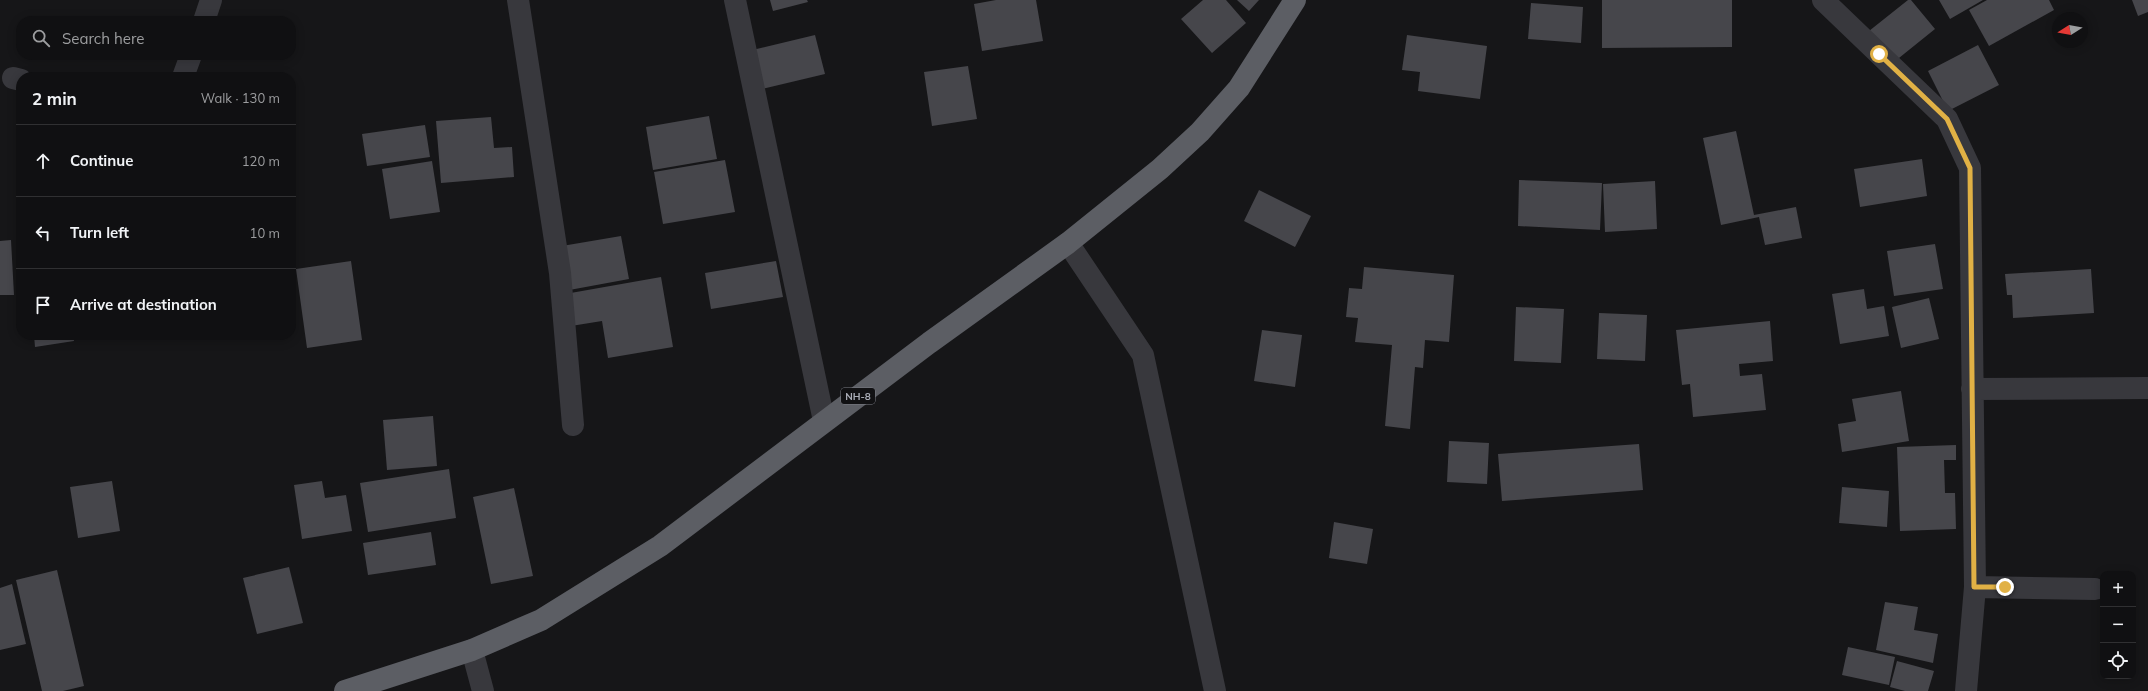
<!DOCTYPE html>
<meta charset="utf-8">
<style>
body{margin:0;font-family:Mulish,sans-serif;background:#19191b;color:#f1f3f6}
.controls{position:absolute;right:12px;bottom:12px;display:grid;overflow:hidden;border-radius:8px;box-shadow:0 2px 10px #0003}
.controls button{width:36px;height:36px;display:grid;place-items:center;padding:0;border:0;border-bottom:1px solid #303032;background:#101012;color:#f1f3f6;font:20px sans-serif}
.compass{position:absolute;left:2052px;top:12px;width:36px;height:36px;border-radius:50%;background:#101012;box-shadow:0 2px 10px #0003;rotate:259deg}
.stop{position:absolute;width:12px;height:12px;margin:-9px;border:3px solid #e1b145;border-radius:50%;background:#fff}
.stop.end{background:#e1b145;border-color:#fff;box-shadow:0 1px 4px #0008}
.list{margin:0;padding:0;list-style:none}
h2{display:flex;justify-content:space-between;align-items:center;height:52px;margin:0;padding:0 16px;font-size:17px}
h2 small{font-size:13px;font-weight:400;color:#9c9d9f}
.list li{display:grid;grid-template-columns:26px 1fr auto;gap:12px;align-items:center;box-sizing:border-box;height:72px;padding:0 16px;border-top:1px solid #303032}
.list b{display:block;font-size:15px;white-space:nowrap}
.list em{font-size:13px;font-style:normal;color:#9c9d9f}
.icon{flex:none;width:22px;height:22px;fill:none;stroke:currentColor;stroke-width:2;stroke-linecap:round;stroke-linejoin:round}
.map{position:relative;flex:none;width:2148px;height:691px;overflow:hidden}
.search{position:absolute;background:#101012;box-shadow:0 2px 10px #0003;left:16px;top:16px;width:280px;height:44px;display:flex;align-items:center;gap:10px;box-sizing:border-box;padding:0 14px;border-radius:16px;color:#9c9d9f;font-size:15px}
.panel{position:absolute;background:#101012;box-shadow:0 2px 10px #0003;left:16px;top:72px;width:280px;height:268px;border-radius:16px}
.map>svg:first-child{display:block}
.building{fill:#46464b}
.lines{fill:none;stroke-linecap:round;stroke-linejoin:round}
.minor{stroke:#38383d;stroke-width:22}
.trunk{stroke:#5c5e64;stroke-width:22}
.route{stroke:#e1b145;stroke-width:5}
.labels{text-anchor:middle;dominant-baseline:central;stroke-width:3;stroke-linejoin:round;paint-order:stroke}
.shield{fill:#111113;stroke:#7c7e86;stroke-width:1}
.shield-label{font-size:10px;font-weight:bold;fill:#aaadb7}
</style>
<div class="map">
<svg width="2148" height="691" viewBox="0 0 2148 691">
<rect width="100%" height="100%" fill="#161618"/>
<path class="building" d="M770,0H807L808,2L773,11Z
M996,0H1036L1043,41L982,51L974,4Z
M1203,0H1226L1246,23L1212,53L1181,19Z
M1237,0H1259L1249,11Z
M1602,0H1732V47L1602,48Z
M1908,0H1911L1935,29L1894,62L1869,31Z
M1939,0H1983L1950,19Z
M1987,0H2049L2054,10L1989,46L1969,10Z
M2132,0H2148V12L2138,16Z
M1531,3L1583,7L1581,43L1528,39Z
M815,35L825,74L758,90L748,51Z
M1407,35L1487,46L1480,99L1418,91L1420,72L1402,70Z
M1978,45L1999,85L1948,111L1928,71Z
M968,66L977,119L932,126L924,72Z
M709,116L717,159L653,170L646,127Z
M491,117L494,148L512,147L514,177L441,183L436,121Z
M425,125L430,157L367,166L362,134Z
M1736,131L1754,215L1796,207L1802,238L1765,245L1759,217L1721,225L1703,138Z
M1922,159L1927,196L1860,207L1854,169Z
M725,160L735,212L663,224L654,172Z
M432,161L440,212L390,219L382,169Z
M1519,180L1602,183L1600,230L1518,226Z
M1655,181L1657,229L1605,232L1603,184Z
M1259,190L1311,216L1295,247L1244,221Z
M621,236L629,279L564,291L556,247Z
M11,240L14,295H0V241Z
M1935,244L1943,289L1894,296L1887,251Z
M351,261L362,340L307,348L296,269Z
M776,261L783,297L711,309L705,273Z
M1364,267L1454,275L1449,342L1425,340L1423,368L1415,367L1410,429L1385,426L1392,345L1355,342L1358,318L1346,317L1349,288L1362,289Z
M2091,269L2094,313L2013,318L2012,295H2007L2005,274Z
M661,277L673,347L608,358L602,321L571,326L565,294Z
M1864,289L1867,309L1884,306L1889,336L1840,344L1832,294Z
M1929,298L1939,339L1901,348L1892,307Z
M1516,307L1564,309L1561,363L1514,361Z
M1599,313L1647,315L1645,361L1597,359Z
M1770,321L1773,361L1739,364L1740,376L1762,374L1766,410L1693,417L1690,384L1682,385L1676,330Z
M1262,330L1302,335L1295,387L1254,381Z
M34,335H73L74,341L35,347Z
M79,335H101V336L79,337Z
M1901,391L1909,441L1842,452L1838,424L1856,421L1852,399Z
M433,416L437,466L387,470L383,420Z
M1449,441L1489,443L1487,484L1447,482Z
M1639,444L1643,490L1502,501L1498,454Z
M1956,445V460H1944L1945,493H1955L1956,529L1900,531L1897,447Z
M449,469L456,518L368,532L360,483Z
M112,481L120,531L78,538L70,487Z
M322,481L325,498L346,495L352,531L302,539L294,485Z
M1842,487L1889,491L1887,527L1839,523Z
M514,488L533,576L491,584L473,497Z
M1334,522L1373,529L1367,564L1329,558Z
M431,532L436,565L368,575L363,543Z
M289,567L303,623L257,634L243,578Z
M57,570L84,686L63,691H42L16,580Z
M12,584L26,644L0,650V588Z
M1885,602L1918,607L1914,630L1938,634L1933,663L1876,650Z
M1848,647L1895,657L1889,685L1842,675Z
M1897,661L1934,671L1928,691H1905L1890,687Z"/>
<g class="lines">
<path class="minor" d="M518,0L560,273L573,425
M735,0L824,421
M1823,0L1947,119L1970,168L1975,587L1966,691
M204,21L211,0
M183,77L191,55
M13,78L21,80
M1068,243L1143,355L1215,691
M1972,389L2148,388
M1975,587L2095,589
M472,650L483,691"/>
<path class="trunk" d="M345,691L472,650L541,620L660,546L929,343L1068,243L1160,169L1200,132L1239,88L1295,0"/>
</g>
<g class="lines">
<path class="route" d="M1879,54L1947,119L1970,168L1974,587H2005"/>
</g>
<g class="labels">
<rect class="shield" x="841" y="388" width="34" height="16" rx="3"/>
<g class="shield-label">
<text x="858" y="396">NH-8</text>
</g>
</g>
</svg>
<div class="controls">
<button>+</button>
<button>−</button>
<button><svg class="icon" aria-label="locate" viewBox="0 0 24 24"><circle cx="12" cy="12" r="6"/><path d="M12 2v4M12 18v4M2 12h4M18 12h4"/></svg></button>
</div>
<svg class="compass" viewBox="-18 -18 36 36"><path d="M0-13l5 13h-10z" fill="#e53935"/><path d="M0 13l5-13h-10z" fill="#9c9d9f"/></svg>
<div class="stop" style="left:1879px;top:54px"></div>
<div class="stop end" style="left:2005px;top:587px"></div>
<div class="search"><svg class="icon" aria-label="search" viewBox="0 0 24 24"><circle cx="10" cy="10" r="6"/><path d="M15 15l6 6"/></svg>Search here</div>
<section class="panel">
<h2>2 min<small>Walk · 130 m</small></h2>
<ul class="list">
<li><svg class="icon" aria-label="ahead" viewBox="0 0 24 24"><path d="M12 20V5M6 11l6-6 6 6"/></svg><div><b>Continue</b></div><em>120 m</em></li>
<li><svg class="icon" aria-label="left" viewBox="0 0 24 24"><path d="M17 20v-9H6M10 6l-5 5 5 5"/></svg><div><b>Turn left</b></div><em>10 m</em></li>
<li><svg class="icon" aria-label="arrive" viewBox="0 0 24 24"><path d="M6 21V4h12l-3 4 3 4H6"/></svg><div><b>Arrive at destination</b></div></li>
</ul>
</section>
</div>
